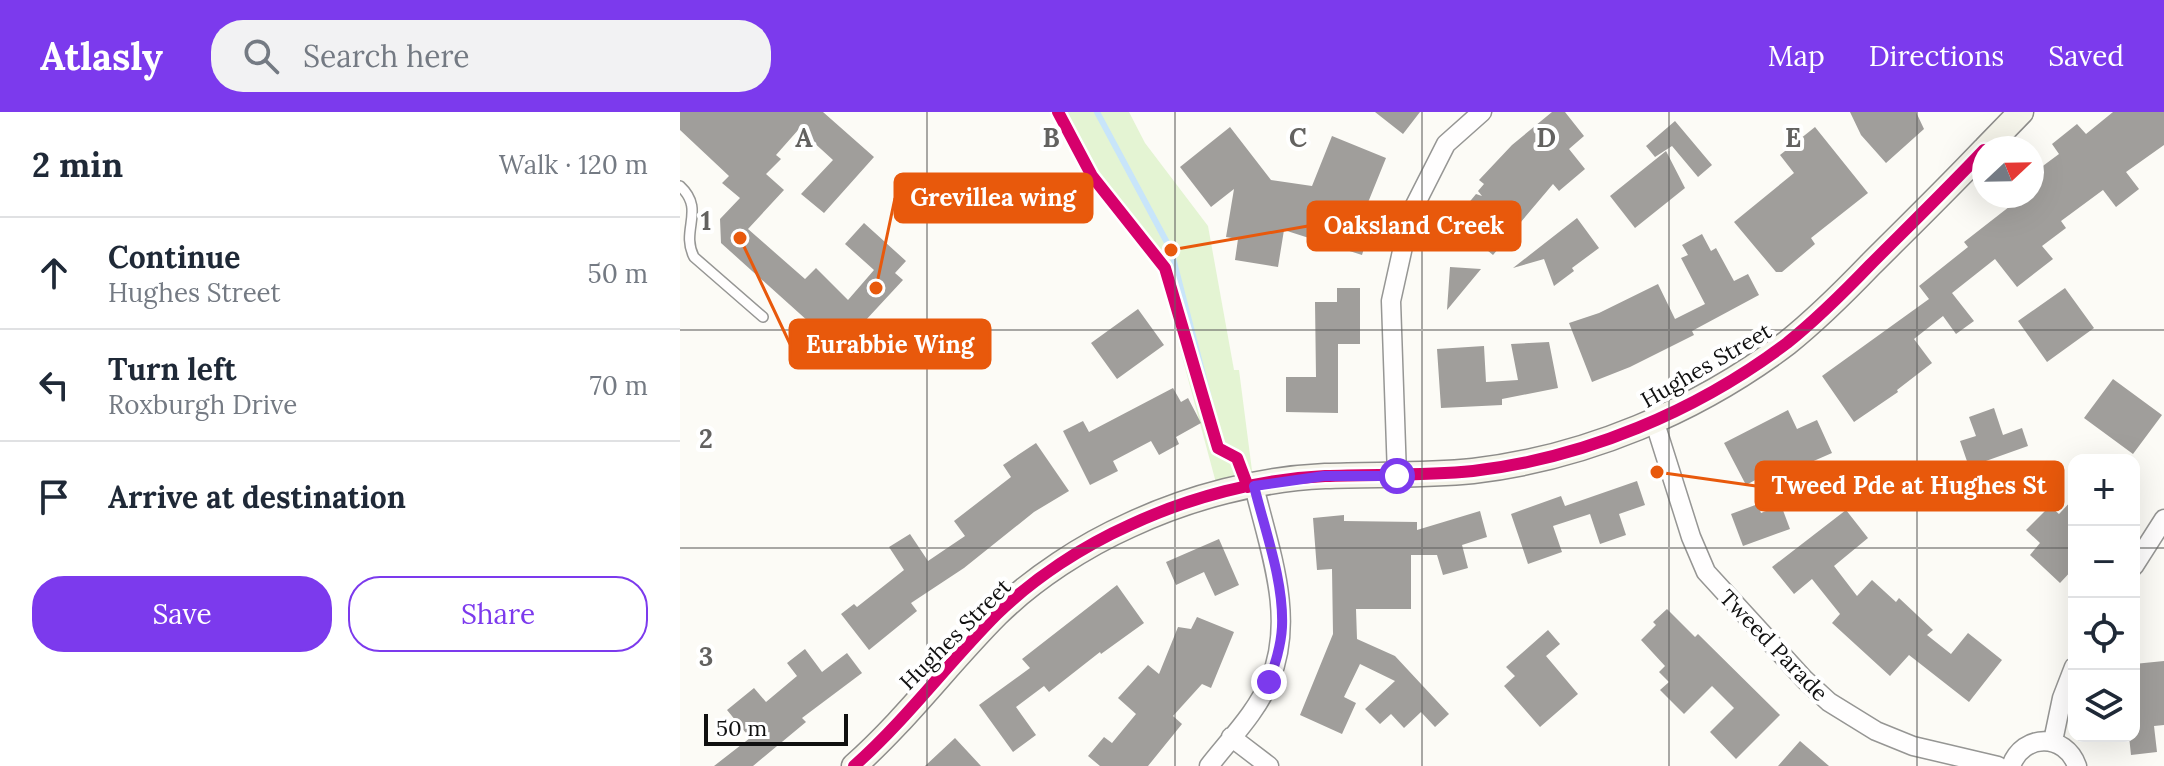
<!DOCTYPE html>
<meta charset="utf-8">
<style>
body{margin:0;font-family:Lora,serif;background:#f2f2f3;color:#1f2937}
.controls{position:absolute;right:24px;bottom:24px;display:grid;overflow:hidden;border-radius:16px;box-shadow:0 8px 32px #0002}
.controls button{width:72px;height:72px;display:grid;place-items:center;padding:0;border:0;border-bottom:2px solid #e0e1e3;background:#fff;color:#1f2937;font:40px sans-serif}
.compass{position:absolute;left:1292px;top:24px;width:72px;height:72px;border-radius:50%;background:#fff;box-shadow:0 8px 32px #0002;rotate:68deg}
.scale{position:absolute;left:24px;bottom:20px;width:144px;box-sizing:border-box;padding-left:8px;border:4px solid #101010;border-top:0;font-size:22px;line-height:28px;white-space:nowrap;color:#101010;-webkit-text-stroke:6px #fff;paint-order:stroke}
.stop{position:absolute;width:24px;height:24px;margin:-18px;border:6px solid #7c3aed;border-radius:50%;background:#fff}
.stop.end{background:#7c3aed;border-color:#fff;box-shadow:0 2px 8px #0008}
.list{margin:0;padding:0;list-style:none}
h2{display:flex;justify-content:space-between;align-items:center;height:104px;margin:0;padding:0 32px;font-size:34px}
h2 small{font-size:26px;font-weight:400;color:#747a83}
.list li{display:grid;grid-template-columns:52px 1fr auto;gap:24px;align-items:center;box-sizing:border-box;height:112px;padding:0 32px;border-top:2px solid #e0e1e3}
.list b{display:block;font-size:30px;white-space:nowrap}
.list p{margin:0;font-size:26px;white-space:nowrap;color:#747a83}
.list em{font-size:26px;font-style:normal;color:#747a83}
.actions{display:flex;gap:16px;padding:24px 32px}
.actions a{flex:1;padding:18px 0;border:2px solid #7c3aed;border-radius:32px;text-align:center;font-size:28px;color:#7c3aed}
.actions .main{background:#7c3aed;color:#fff}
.icon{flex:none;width:44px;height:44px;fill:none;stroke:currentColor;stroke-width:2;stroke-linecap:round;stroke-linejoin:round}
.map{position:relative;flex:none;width:1484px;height:654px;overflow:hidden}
header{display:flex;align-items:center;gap:48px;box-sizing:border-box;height:112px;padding:0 40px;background:#7c3aed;color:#fff}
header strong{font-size:38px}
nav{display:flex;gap:44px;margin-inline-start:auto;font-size:28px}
.search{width:560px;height:72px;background:#f2f2f3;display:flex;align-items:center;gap:20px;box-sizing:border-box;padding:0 28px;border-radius:32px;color:#747a83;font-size:30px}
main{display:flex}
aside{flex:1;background:#fff}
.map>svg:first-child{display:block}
.green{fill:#e4f4d3}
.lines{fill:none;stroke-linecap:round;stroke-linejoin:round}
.stream{stroke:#c8e5fa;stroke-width:6}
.building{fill:#a09e9b}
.lane-casing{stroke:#969694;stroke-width:12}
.street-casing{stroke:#969694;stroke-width:21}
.secondary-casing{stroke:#8d8c8a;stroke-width:27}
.lane{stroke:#fffefe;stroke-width:9}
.street{stroke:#fffefe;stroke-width:18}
.secondary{stroke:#f6f5eb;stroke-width:24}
.cycleway-casing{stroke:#fff;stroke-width:17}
.cycleway{stroke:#d6006c;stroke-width:12}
.route{stroke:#7c3aed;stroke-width:10}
.grid{fill:none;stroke:#636260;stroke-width:2;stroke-opacity:0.55}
.labels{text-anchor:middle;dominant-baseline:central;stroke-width:8;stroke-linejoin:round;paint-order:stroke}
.street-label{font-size:22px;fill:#101010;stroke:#fff}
.grid-label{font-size:26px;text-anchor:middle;font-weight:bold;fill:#636260;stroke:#fff;stroke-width:8;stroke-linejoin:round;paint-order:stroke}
.leader{fill:none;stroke:#e8590c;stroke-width:3}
.callout-dot{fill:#e8590c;stroke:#fff;stroke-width:3}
.callout{fill:#e8590c;stroke:#e8590c;stroke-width:3}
.callout-label{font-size:24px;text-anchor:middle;font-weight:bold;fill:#fff}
</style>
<header>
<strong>Atlasly</strong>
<div class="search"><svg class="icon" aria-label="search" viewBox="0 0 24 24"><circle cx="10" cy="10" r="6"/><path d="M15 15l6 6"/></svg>Search here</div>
<nav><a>Map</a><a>Directions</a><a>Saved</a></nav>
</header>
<main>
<aside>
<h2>2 min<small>Walk · 120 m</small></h2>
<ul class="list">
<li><svg class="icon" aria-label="ahead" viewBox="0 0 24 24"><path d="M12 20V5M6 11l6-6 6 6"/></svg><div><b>Continue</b><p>Hughes Street</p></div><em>50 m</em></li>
<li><svg class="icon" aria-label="left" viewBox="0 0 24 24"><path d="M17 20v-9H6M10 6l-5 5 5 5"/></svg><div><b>Turn left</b><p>Roxburgh Drive</p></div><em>70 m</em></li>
<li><svg class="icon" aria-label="arrive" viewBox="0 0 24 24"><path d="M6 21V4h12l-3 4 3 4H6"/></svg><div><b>Arrive at destination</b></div></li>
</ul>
<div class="actions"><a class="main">Save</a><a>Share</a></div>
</aside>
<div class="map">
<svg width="1484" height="654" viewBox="0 0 1484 654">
<rect width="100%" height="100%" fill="#fcfbf6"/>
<path class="green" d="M372,0H449L465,31L528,114L554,258H559L574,374L539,382L479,159L408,69Z"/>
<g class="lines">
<path class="stream" d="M417,0L491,138L530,290"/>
</g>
<path class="building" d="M0,0H143L194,45L144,101L121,82L153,48L119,17L96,43L101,47L86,62L104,78L68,117L125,167L136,156L168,188L194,158L165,132L184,111L226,149L215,161L223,168L159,237L41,131L40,107L60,86L42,71L49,64L0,18Z
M695,0H740L723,22Z
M872,0H885L904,24L889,37L905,57L879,79L873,72L813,143L773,110L796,82L802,84L798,79L804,72L799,68L832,33Z
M1170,0H1236L1244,17L1206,51L1181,23Z
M1433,0H1484V33L1446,60L1459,77L1436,95L1423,78L1381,109L1386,116L1362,134L1373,147L1337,175L1315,147L1272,181L1294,209L1276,222L1263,204L1234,227L1252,251L1217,278L1218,280L1174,310L1142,264L1249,187L1239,174L1288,135L1284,130L1343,84H1352V62L1379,42L1372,32L1397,12L1406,22Z
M995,9L1032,53L1018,65L992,34L975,45L966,34Z
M550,15L591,68L632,74L652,24L706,46L687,93L696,96L682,143L604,118L598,155L555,148L558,127L546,125L554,77L531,95L500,55Z
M1135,15L1188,81L1131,126L1135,132L1102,160H1096L1054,110L1114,61L1100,43Z
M986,39L1005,76L955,116L930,84Z
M897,106L919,136L892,156L894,159L874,174L864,147L833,156Z
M1022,122L1031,139L1036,136L1054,169L1068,162L1079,183L1012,219L1014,223L950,255L912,270L889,211L919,201L978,172L995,207L1025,192L1001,146L1008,143L1002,133Z
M770,155L801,157L767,198Z
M657,176H680V232H658V301L606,300V265H636L635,190H657Z
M1385,176L1414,216L1367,250L1338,209Z
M458,197L484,233L437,267L411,231Z
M869,230L878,276L822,287V293L761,296L757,237L804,234L806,270L838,268L831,232Z
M1433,267L1482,303L1453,342L1404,306Z
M493,276L501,290L508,286L521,311L496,325L499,332L479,343L471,329L433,349L438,359L410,373L383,319L403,309L409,320Z
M1314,296L1323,323L1342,316L1348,334L1289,355L1280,329L1296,324L1289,305Z
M1108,298L1117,317L1137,308L1152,341L1129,351L1134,362L1116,370L1107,351L1066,373L1044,331Z
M356,331L389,379L354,400L284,456L231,491L237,499L189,538L161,502L174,492L177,495L224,458L209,435L230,422L248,449L285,424L274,409L331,365L323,353Z
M957,369L965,393L939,402L946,423L920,432L910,402L873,414L882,440L848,452L831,402L881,384L885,394Z
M1394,386V456L1380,471L1350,443L1360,431L1346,418L1370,394L1379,402Z
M1078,392L1081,401L1101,393L1110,417L1063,434L1051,402Z
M1166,398L1188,426L1154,454L1177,484L1192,468L1216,490L1219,486L1253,518L1247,523L1271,542L1288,521L1322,548L1289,590L1229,543L1210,564L1152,511L1160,502L1132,467L1114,482L1092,455Z
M800,399L807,425L782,433L788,456L763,463L757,443H731V497H676L677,527L715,544L769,602L755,615L741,600L724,616L711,602L700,612L685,597L715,569L680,552L664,585L676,591L662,622L620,603L653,522L652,457L637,458L633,406L664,403V409L737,410V418Z
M539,427L559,473L535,484L524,460L496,473L486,450Z
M437,473L464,511L421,542L420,540L369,580L364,574L336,595L356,623L333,640L299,593L350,556L342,547Z
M987,497L1015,525L1018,522L1100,603L1056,647L1030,620L1054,596L1032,574L1004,602L980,578L989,570L979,560L985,554L961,528L976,513L973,510Z
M517,505L554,520L531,576L522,572L493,604L502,612L468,654H420L408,644L424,625L432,631L456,602L438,586L468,553L479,562L498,515L511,517Z
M868,518L880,532L866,544L898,582L860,615L824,574L835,564L826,555Z
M125,537L142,560L167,541L182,561L122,606L126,610L73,654H34L70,626L47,598L74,576L86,590L117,564L107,551Z
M1484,549V613L1474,614L1477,640L1451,643L1449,624H1454V552Z
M275,626L301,654H245Z
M1120,629L1149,654H1098Z"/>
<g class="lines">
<defs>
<path id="lane" d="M0,74C26,98 0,118 14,145L83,205"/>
<path id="street" d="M974,308L1011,425L1026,460L1125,568L1149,590L1196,619L1233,634L1318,654
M717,364L711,189L730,103L766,32L802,0
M1454,454L1484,407
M551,625L589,654
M1373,629L1382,586L1394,555
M529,654C550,627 577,600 590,568C616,505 589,437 574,374
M1331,654C1343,621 1385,621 1397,654"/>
<path id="secondary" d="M1306,36L1341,0
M174,654C226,608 268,551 317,502C354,466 403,434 450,413C510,385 579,367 645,364C695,362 743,364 793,359C905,346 1017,299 1107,231C1137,207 1164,180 1190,153C1228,115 1267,77 1304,38"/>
</defs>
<use href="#lane" class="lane-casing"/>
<use href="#street" class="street-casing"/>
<use href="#secondary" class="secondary-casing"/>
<use href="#lane" class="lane"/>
<use href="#street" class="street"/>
<use href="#secondary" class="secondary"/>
<defs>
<path id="cycleway" d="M378,0L412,64L485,156L538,336L557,346L568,375
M174,654C226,608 268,551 317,502C354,466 403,434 450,413C510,385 579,367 645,364C695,362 743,364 793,359C905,346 1017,299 1107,231C1137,207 1164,180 1190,153C1228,115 1267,77 1304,38"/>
</defs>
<use href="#cycleway" class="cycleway-casing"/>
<use href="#cycleway" class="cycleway"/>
</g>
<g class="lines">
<path class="route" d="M589,570C595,552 601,534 602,515C604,469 585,419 574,374L644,364H717"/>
</g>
<path class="grid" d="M247,0V654M495,0V654M742,0V654M989,0V654M1237,0V654M0,218H1484M0,436H1394M1454,436H1484"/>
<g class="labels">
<g class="street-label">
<text transform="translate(1026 253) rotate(-30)">Hughes Street</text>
<text transform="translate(275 522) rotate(-45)">Hughes Street</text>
<text transform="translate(1094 533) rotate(46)">Tweed Parade</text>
</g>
</g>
<g class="grid-label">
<text x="124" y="35">A</text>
<text x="371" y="35">B</text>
<text x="618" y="35">C</text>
<text x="866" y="35">D</text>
<text x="1113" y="35">E</text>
<text x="26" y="118">1</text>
<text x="26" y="336">2</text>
<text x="26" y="554">3</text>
</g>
<path class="leader" d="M196 176L215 86M491 138L628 114M60 126L110 232M977 360L1076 374"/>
<g class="callout-dot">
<circle cx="196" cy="176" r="8"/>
<circle cx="491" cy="138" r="8"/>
<circle cx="60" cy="126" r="8"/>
<circle cx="977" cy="360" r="8"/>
</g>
<g class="callout">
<rect x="215" y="62" width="197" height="48" rx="8"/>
<rect x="628" y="90" width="212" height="48" rx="8"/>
<rect x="110" y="208" width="200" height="48" rx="8"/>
<rect x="1076" y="350" width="307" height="48" rx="8"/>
</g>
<g class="callout-label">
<text x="313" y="94">Grevillea wing</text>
<text x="734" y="122">Oaksland Creek</text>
<text x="210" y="241">Eurabbie Wing</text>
<text x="1229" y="382">Tweed Pde at Hughes St</text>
</g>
</svg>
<div class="controls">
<button>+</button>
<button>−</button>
<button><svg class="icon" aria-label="locate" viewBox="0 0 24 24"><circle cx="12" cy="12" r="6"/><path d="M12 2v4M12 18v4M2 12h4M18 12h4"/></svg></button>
<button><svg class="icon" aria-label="layers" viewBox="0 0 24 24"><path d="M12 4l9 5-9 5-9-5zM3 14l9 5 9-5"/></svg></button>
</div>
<svg class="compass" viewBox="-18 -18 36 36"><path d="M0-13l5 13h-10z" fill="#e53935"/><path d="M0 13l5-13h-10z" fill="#747a83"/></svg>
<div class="scale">50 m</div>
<div class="stop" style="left:717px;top:364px"></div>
<div class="stop end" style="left:589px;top:570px"></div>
</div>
</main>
